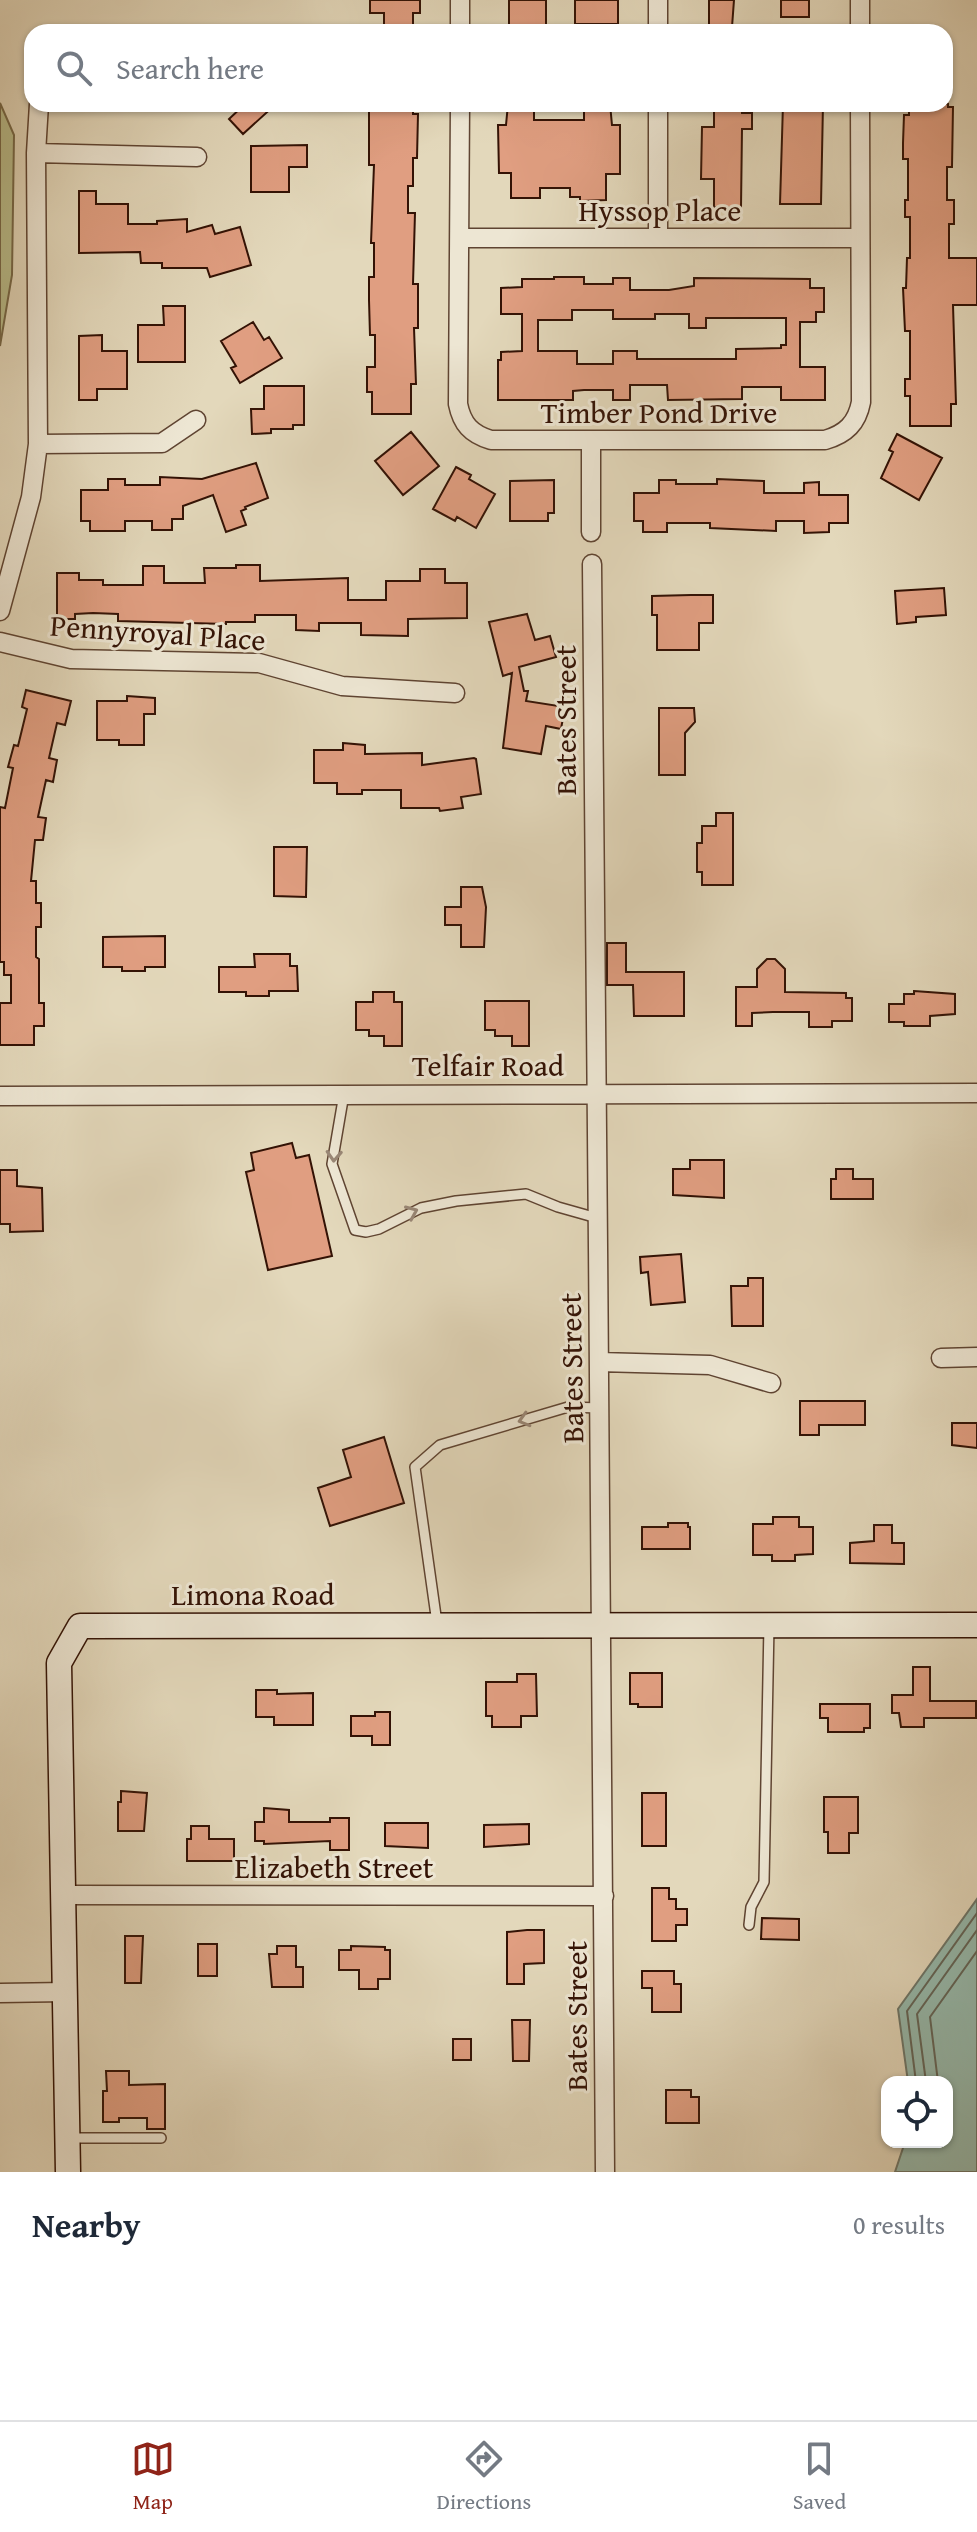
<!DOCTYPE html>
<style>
body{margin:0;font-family:"Gentium Book Plus",serif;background:#f6f6f7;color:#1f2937}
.controls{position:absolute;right:24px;bottom:24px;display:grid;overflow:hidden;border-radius:16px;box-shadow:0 2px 6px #0004}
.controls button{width:72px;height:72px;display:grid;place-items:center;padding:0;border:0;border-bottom:2px solid #e0e1e3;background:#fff;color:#1f2937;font:40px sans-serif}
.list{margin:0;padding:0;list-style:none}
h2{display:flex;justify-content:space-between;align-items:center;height:104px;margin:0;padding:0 32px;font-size:34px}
h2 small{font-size:26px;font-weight:400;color:#747a83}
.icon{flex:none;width:44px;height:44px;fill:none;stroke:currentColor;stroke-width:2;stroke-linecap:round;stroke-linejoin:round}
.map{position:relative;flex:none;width:977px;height:2172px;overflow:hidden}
.search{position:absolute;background:#fff;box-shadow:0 2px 6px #0004;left:24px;right:24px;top:24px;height:88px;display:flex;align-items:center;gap:20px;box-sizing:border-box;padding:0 28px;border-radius:24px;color:#747a83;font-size:30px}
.sheet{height:248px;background:#fff}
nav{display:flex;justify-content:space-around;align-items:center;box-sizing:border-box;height:112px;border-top:2px solid #e0e1e3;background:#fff;font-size:22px;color:#747a83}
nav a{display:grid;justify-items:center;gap:4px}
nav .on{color:#8f2418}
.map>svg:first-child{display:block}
.green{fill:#b9bd8c;stroke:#766848;stroke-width:2}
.water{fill:#96baad;stroke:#6e776a;stroke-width:2}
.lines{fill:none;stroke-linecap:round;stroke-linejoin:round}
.shore{stroke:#646659;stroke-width:2}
.building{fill:#e09e81;stroke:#331205;stroke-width:2;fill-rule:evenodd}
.lane-casing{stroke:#5f4432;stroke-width:12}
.street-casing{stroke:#5f4432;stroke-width:21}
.secondary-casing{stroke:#331205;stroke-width:27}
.lane{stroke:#ede6d3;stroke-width:9}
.street{stroke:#ede6d3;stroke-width:18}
.secondary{stroke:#ede6d3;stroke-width:24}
.oneway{stroke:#998776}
.labels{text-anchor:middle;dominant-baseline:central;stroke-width:6;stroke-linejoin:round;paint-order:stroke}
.street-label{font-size:30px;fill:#331205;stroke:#ede6d3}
</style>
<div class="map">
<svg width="977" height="2172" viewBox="0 0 977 2172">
<rect width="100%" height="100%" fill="#e3d8bb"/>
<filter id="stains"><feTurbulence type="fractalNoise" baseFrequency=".0025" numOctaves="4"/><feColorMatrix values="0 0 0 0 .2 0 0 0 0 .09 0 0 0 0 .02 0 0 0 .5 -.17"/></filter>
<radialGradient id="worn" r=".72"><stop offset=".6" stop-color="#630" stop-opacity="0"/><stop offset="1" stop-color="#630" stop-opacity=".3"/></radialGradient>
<path class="green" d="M0,103L14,135L12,275L0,346Z"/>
<path class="water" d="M977,1899V2172H895L905,2142H947V2082H908L898,2009Z"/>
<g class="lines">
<path class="shore" d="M916,2082L907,2011L977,1913
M926,2082L917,2014L977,1930
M938,2082L930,2017L977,1951"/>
</g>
<path class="building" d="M370,0H420V13H413V32H384V13H370Z
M509,0H546V28H509Z
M575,0H618V24H575Z
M709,0H734L732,27H709Z
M781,0H809V17H781Z
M245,104H276L243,134L229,119Z
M374,104H413V114H418L417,158H413V186H408V213H415L413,284H418V328H414L416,384H411V414H372V392H367V367H375V335H370L369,300V277H374V243H371L374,165H369V106H374Z
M508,104H534V120H584V104H610L612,125H620V174H606V200L580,201V197H570V188H540V198H511V173H499L498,125H506Z
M714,104H742V113H752V129H742L741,207H714V179H701L702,127H714Z
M783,104H823L821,204H780Z
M909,104H948V107H953L952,167H947V200H954V224H949V258H977V305H953L956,404H951V426H910V396H905V379H910V331H905L903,288H906L907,258H910V217H905V200H908V159H903V143L904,115H909Z
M307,145V167H289V192H251V146Z
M79,191H96V204H128V224H157V221L187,219V232L212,225L215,234L240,227L251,265L210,277L207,268H162V263H141L140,252L79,253Z
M554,277H584V284H613V278H630V290H669L694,286V278L810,279V288H824V312H816V322H800V367H825V400H781V387H742V399L668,400L667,385H630V400H613V390H584L573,391V400H498V360H501V352L522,351V314H501V288L522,287V279H554ZM572,310H613V319H655V314H689V328H706V318H786V345H781V348L736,349V359H637V351H613V364H577V351H538V320H572Z
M163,306H185V362H138V325H164Z
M253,322L264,340L269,337L282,358L240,383L231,368L236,366L221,341Z
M102,335V351H127V389H97V400H79V336Z
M264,386H304V425H293V429H271V433L252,434L251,409H264Z
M411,432L439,466L403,495L375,461Z
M897,434L942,458L919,500L881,478L893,452L889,450Z
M256,463L268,498L245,507L246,509L241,511L246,525L226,532L213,495L183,506V519H172V530H152V521H125V531H90V521H81V490H108V479H125V485H160V477L202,479Z
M456,467L471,475L469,479L495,494L476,528L457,517L455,521L433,509Z
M717,479L764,481V493H804V483L819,482V495H848V523H829V532L804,533V521H776V531L710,528V523H667V532H643V521H634V493H659V480H676V484H717Z
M554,480V513H548V521H510V481Z
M236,565H260V581L348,578V600H386V581H420V569H445V583H467V618L408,619V636L361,635V623H319V631L296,630V615H255V622H226V624L118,621V614L93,613L75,614V619H57V573H79V580H103V585H143V566H164V583H205L204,568H236Z
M944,588L946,615L916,617V622L897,624L895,591Z
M691,595H713V623H699V650H657V615H652V596Z
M527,614L535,640L550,636L556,657L519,667L524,691H528L526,701L565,707L561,729L546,726L541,754L503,748L512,673L503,676L489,622Z
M26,690L71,701L65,725L57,723L49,758L57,760L53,782L46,780L38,817L46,818L43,840H35L31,881H36V903H41V927H36V957L39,959V1003H44V1026H34V1045H0V1003H11V975H4V962H0V807L5,808L13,768L8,767L14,745L18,746L27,709L22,707Z
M127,696L155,698V714H144V745H119V740H97V701H127Z
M659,708H694L695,722L685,733V775H659Z
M343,743L365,745V754L422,753V765L474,758L476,759L481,794L461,797L463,808L440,811L439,808H401V790H362V794H337V783H314V750H343Z
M716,813H733V885H702V872H697V843H702V826H716Z
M274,847H307L306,897L274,896Z
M461,887H482L486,907L484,947H461V925H445V907H461Z
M165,936V967H145V971H122V967H103V937Z
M607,943H626V972H684V1016H634L633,985H607Z
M254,954H290V966H297L298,991H269V996H246V992H219V967H255Z
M767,959H775L785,969V992L846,993V998H852V1021H832V1027H809V1012H773L752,1013V1026H736V987H757V969Z
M914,991L955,994V1014L930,1016V1026H904V1022H889V1004H904V994H914Z
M373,992H394V1002H402V1046H384V1036H369V1030H356V1002H373Z
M485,1001H529V1046H512V1036H495V1030H485Z
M292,1143L296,1158L309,1155L332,1256L268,1270L246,1172L254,1170L251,1153Z
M690,1160H724V1198L673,1195V1169H690Z
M836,1169H853V1179H873V1199H831V1179H836Z
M0,1170H17V1186L42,1188L43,1231L10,1232V1224H0Z
M681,1254L685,1302L651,1305L648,1272L641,1273L640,1257Z
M748,1278H763V1326H732L731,1286H748Z
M800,1401H865V1425H819V1435H800Z
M952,1423H977V1448L952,1445Z
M384,1437L404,1503L330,1526L318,1488L351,1477L343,1450Z
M773,1517H799V1527H813V1554L795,1555V1561H772V1555H753V1524H773Z
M668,1523H688V1527H690V1549H642V1527H668Z
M874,1525H892V1543H904V1564L850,1563V1543L874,1541Z
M913,1667H930V1701H976V1718H924V1727H901L899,1713H892V1695H913Z
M630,1673H662V1707H638V1704H630Z
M517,1674H536L537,1716H521V1727H492V1716H486V1682H517Z
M256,1690H277V1694L313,1693V1725H274V1717H256Z
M820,1704H870V1728H864V1732H828V1718H820Z
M375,1712H390V1745H372V1736H351V1716H375Z
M121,1791L147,1793L144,1831H118V1802H121Z
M642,1793H666V1846H642Z
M824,1797H858V1833H849V1853H828V1832H824Z
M264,1808L289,1810V1822H330V1818H349V1850H330V1841L264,1844V1841H255V1822H264Z
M385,1823H428V1848L385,1846Z
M529,1824V1844L484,1847V1825Z
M191,1826H209V1839H234V1861H187V1839H191Z
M652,1888H669V1899H676V1909H687V1925H676V1941H652Z
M762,1918L799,1919V1940L761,1939Z
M527,1930H544V1963L524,1964V1984H507V1932Z
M125,1936H143L141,1983H125Z
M198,1944H217V1976H198Z
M277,1946H296V1967H303V1987H272L269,1954H277Z
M351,1946L385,1947V1950H390V1979H378V1989H359V1970H339V1950H351Z
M642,1971H674V1984H681V2012H652V1988H642Z
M512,2020H530L529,2061H513Z
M453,2039H471V2060H453Z
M106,2071H129V2085L165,2084V2129H147V2118H119V2122H103V2091H107Z
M666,2090H691V2097H699V2123H666Z"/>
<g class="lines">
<defs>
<path id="lane" d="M344,1094L332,1164L355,1230L366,1232L379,1229L421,1208L456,1201L526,1194L558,1207L597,1218
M437,1623L415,1467L440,1445L568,1407L600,1408
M749,1925L751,1907L764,1882L769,1625
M68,2138H161"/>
<path id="street" d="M460,0V32
M658,0V32
M860,32V0
M460,104L458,404C462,424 471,434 491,440H825C846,434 857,423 861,402L860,104
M658,104V238
M36,153L197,157
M460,238H859
M591,441V532
M38,444L162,443L196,420
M592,564C595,1100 604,1636 605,2172
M0,611L31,497L38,444L36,153L39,104
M0,642L71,659L259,663L342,686L455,693
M0,1096L977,1093
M941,1358L977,1357
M599,1362L710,1365L771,1383
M65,1895L604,1896
M0,1993L66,1992"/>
<path id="secondary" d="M68,2172L59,1663L80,1626L977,1625"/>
</defs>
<use href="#lane" class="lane-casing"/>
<use href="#street" class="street-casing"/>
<use href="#secondary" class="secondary-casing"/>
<use href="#lane" class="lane"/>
<use href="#street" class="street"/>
<use href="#secondary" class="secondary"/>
</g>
<defs><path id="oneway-chevron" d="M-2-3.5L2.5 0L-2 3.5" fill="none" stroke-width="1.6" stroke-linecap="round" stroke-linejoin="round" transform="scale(2)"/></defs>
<g class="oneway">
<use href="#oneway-chevron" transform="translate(334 1156) rotate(93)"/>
<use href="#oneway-chevron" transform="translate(412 1212) rotate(-23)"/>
<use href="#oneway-chevron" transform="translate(524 1420) rotate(164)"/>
</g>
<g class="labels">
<g class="street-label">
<text x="660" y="210">Hyssop Place</text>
<text x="659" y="412">Timber Pond Drive</text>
<text transform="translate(158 632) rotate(4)">Pennyroyal Place</text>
<text transform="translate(565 720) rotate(-90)">Bates Street</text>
<text x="488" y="1065">Telfair Road</text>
<text transform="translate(571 1368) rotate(-91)">Bates Street</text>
<text x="253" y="1594">Limona Road</text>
<text x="334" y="1867">Elizabeth Street</text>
<text transform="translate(576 2016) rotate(-90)">Bates Street</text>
</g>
</g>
<rect width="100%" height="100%" filter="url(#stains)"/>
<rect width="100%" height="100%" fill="url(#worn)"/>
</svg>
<div class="controls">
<button><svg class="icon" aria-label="locate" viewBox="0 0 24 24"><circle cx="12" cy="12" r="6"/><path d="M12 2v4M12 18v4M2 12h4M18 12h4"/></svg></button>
</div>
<div class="search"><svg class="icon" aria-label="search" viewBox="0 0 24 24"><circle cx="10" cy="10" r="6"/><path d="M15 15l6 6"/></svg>Search here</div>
</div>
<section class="sheet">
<h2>Nearby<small>0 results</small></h2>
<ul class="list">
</ul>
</section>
<nav>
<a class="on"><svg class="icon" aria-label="map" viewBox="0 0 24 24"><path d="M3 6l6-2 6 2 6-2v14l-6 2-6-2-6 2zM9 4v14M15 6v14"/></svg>Map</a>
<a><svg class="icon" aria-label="directions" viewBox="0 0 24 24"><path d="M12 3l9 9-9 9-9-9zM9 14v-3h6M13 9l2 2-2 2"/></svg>Directions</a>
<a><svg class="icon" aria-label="saved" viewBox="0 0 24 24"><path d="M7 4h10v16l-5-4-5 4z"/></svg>Saved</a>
</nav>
